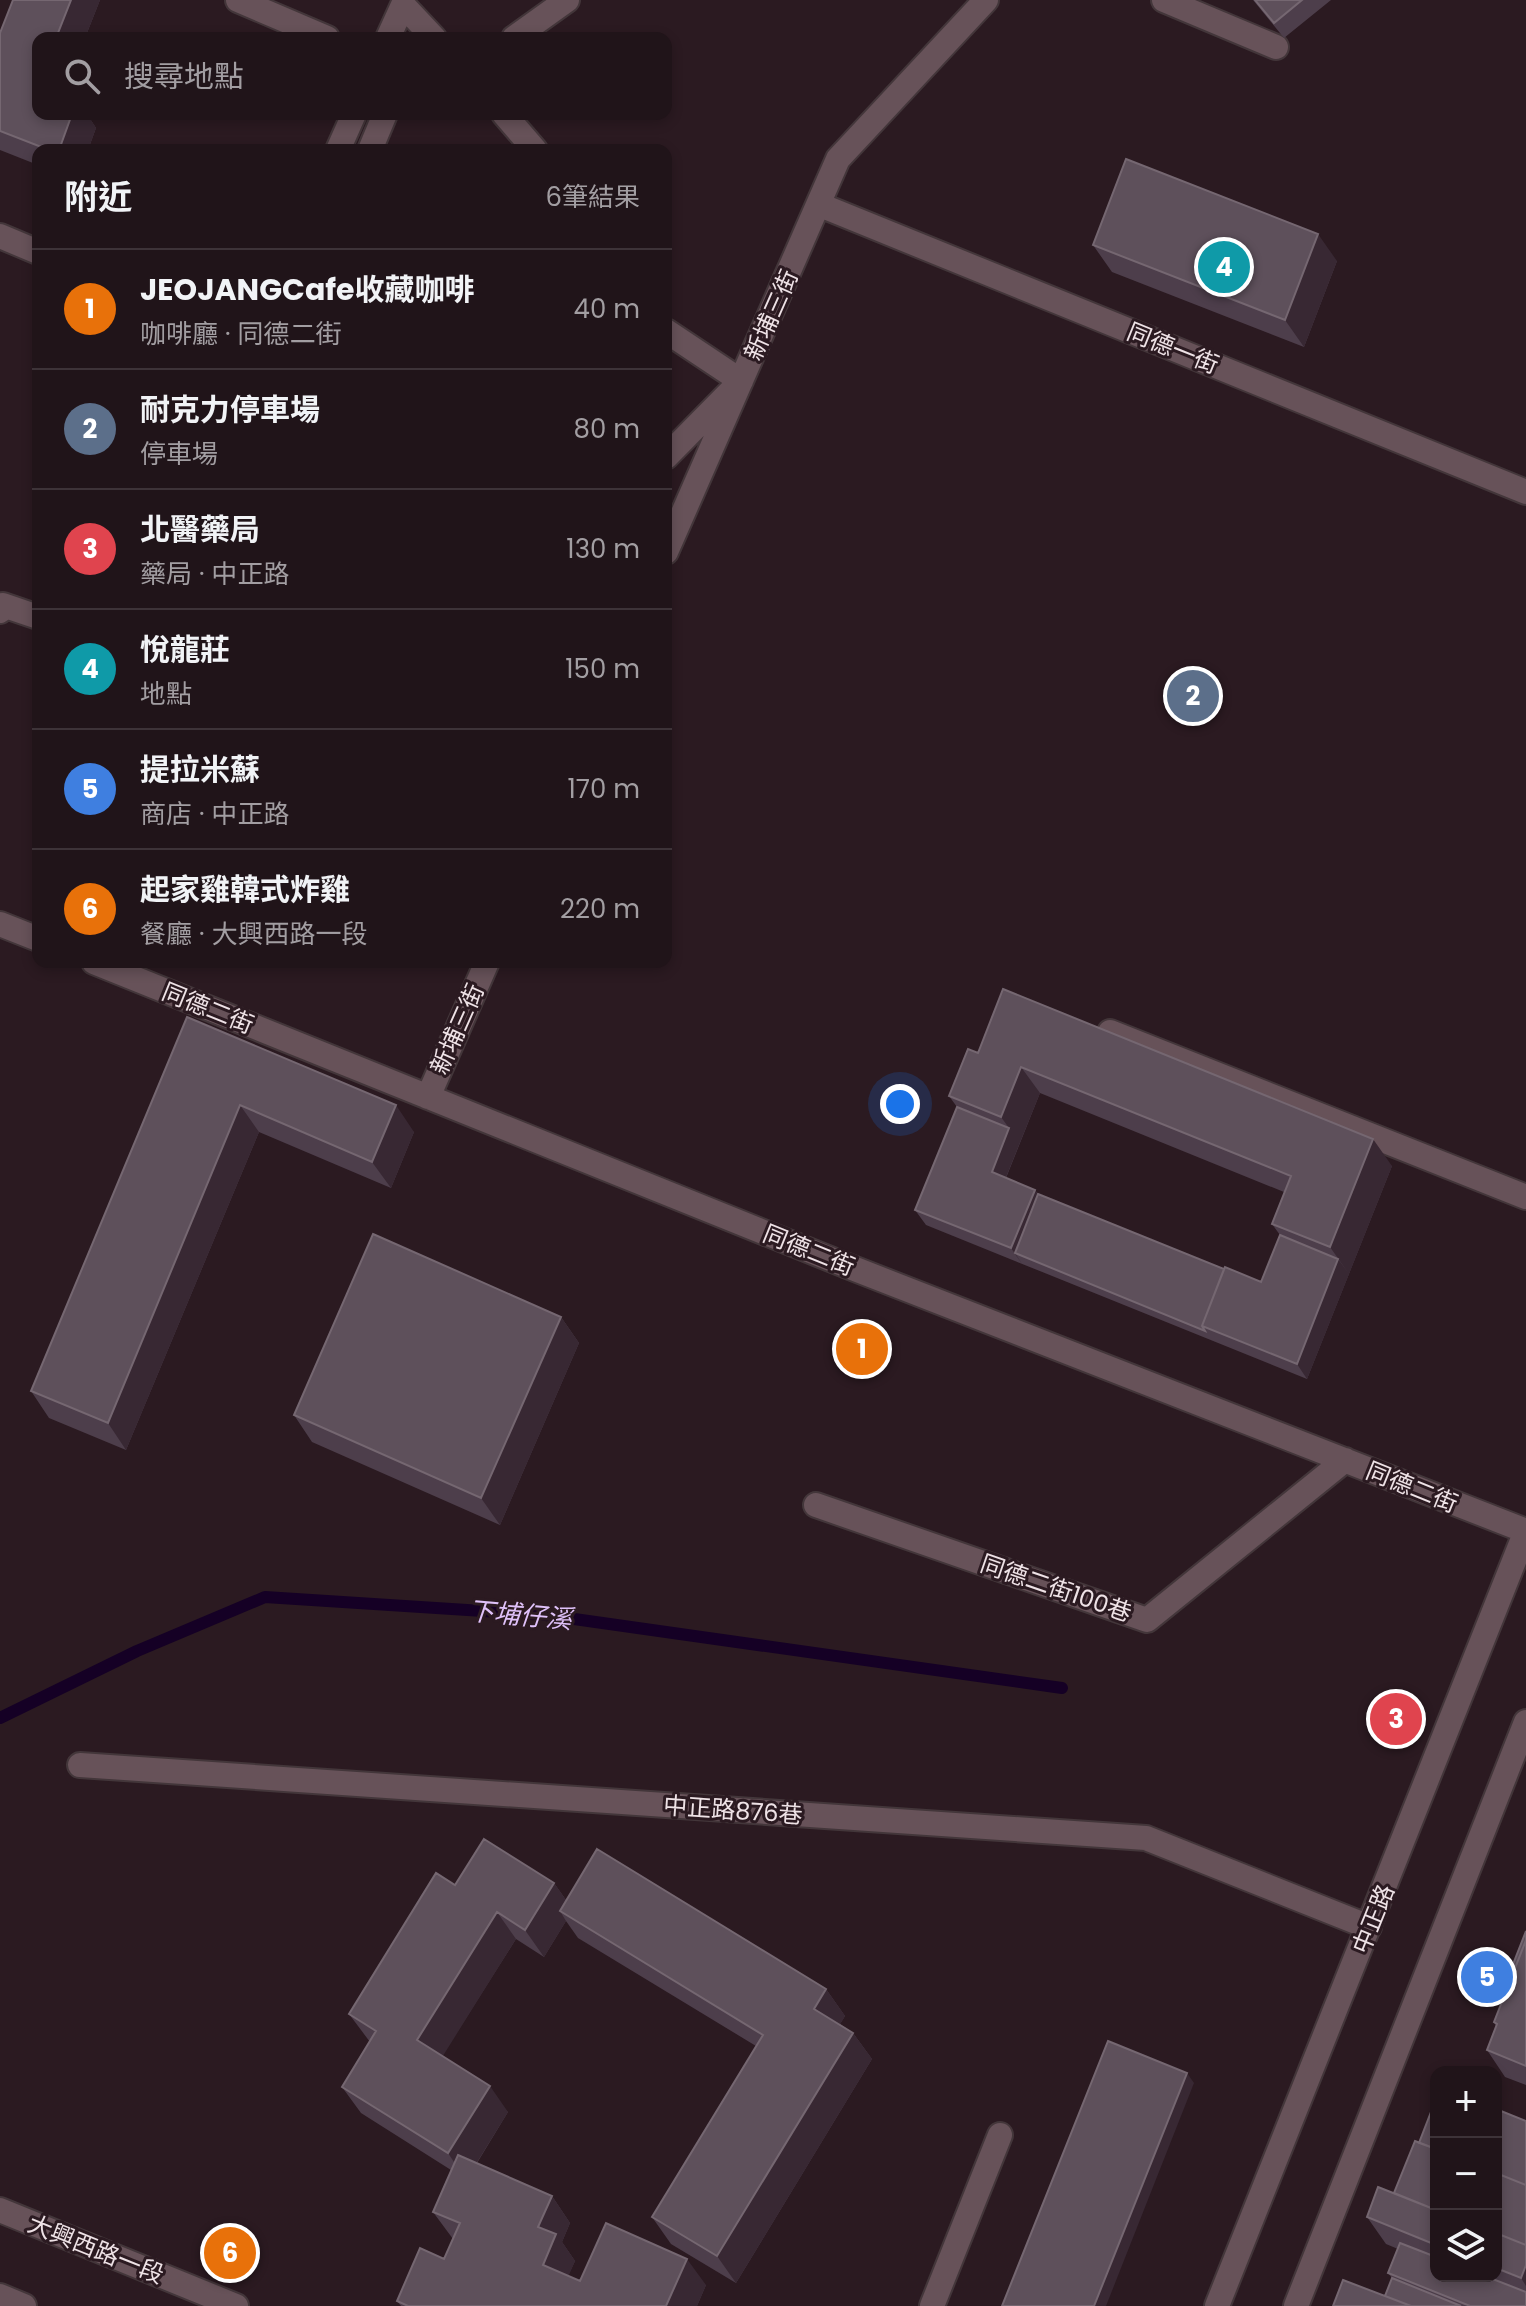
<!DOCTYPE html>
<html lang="zh-TW">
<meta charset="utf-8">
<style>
body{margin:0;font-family:Poppins,"Noto Sans TC",sans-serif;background:#281d22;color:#f1f3f6}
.controls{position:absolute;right:24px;bottom:24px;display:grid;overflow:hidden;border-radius:16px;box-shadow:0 4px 12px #0003}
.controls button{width:72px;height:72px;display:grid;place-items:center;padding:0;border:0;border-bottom:2px solid #3d3338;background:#201419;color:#f1f3f6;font:40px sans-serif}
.you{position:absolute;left:900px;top:1104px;width:28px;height:28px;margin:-20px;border:6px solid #fff;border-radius:50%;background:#1a73e8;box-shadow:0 0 0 12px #1a73e833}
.badge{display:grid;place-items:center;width:52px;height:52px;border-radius:50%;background:#2563eb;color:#fff;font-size:26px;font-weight:700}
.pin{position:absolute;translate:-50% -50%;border:4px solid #fff;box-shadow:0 2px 8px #0006}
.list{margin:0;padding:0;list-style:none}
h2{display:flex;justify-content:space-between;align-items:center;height:104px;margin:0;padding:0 32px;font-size:34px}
h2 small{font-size:26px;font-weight:400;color:#a29ea2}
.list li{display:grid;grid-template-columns:52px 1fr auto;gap:24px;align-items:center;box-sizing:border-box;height:120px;padding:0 32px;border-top:2px solid #3d3338}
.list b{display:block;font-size:30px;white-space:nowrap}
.list p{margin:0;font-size:26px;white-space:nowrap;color:#a29ea2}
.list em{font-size:26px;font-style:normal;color:#a29ea2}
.icon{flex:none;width:44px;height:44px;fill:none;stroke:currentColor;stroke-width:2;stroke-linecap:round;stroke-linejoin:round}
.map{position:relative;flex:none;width:1526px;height:2306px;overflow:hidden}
.search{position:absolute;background:#201419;box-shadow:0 4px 12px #0003;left:32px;top:32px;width:640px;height:88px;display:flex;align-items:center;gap:20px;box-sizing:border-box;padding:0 28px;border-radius:16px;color:#a29ea2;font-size:30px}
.panel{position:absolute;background:#201419;box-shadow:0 4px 12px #0003;left:32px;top:144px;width:640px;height:824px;border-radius:16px}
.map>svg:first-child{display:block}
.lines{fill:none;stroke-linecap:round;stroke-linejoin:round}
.stream{stroke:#150025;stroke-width:12}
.minor-casing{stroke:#43363a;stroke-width:28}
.minor{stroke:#675259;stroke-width:24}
.wall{fill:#4d3e4b;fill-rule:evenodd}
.shaded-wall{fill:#382833}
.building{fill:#5e505b;stroke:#756771;stroke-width:2}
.labels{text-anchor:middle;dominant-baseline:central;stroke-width:6;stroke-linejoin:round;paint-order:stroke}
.street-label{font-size:24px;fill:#eee2e6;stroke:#2b1a21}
.water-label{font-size:26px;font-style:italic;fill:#dfc1f9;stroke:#2b1a21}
</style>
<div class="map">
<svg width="1526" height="2306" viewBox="0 0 1526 2306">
<rect width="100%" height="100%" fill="#2b1a21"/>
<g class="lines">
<path class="stream" d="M0,1718L137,1651L265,1597L546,1615L1062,1688"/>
<defs>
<path id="minor" d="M238,0L327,38
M1164,0L1276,47
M388,38L403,5L434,38
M514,38L567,0
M504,114L535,150
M338,150L354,114
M370,150L385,114
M820,205L1526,492
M0,236L38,252
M666,331L741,381L666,457
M666,552L838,159L986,0
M0,611L3,605L38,617
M0,924L38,939
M94,962L855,1269L1526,1531
M1110,1032L1526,1197
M428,1097L487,962
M816,1505L1147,1620L1345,1460
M80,1765L1146,1838L1369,1927
M0,2210L236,2306
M0,2296L24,2306
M932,2306L1000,2135
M1217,2306L1526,1531
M1296,2306L1526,1722"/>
</defs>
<use href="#minor" class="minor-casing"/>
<use href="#minor" class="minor"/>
</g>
<path class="wall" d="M13,0H100L85,38L38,114H87L96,128L88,150H38V165L0,150V33Z
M1253,0H1331L1284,38Z
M1093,245L1337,261L1304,347L1112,272Z
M187,1017L414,1132L391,1188L259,1132L126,1450L49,1418L31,1391Z
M978,1053L1392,1166L1307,1379L926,1225L915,1210L957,1107L949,1096ZM1040,1093L1284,1192L1272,1224L1280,1235L1261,1282L1224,1269L1038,1194L1035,1190L1006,1178Z
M561,1317L579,1343L500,1525L312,1442L294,1415Z
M554,1883L566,1900L826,1989L845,2016L840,2024L853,2033L872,2059L736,2283L671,2244L652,2217L756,2046L578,1938L566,1921L544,1957L516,1939L442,2056L508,2112L477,2163L552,2196L570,2223L562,2242L575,2261L568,2276L580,2281L706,2285L697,2306H401L397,2301L444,2259L453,2239L433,2212L451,2170L361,2113L342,2087L370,2042L349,2014L455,1885Z
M1526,1931V2085L1505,2077L1487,2050L1496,2026L1494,2022L1514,1970L1512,1967Z
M1436,2099V2276H1496V2109L1526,2121V2306H1333L1385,2296L1392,2278L1388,2273L1398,2249L1386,2244L1367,2217L1394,2193L1419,2143Z"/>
<path class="shaded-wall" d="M71,0H100L85,38H56Z
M72,114H87L96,128L88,150H59Z
M1318,234L1337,261L1304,347L1285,320Z
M1021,1067L1040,1093L1002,1187L992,1172L1009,1128L1001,1117Z
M240,1105L259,1132L126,1450L108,1423Z
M396,1105L414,1132L391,1188L372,1162Z
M1373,1139L1392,1166L1349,1274L1330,1247Z
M1035,1190L1045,1205L1015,1253L1022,1264L1011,1248Z
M1338,1259L1349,1274L1307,1379L1297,1364Z
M561,1317L579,1343L500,1525L481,1498Z
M554,1883L573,1910L560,1911L566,1921L544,1957L525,1930Z
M497,1912L516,1939L436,2067L417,2040Z
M826,1989L845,2016L833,2036L814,2009Z
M853,2033L872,2059L736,2283L717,2256Z
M1187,2073L1194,2083L1106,2306H1094Z
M490,2086L508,2112L466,2180L448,2153Z
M552,2196L570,2223L562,2242L575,2261L562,2291L543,2265L538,2227Z
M687,2259L706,2285L697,2306H666Z
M1526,2265V2286L1521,2278Z"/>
<path class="building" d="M13,0H71L56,38H38V114H72L59,150H49L0,131V33Z
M1255,0H1302L1274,23Z
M1126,159L1318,234L1285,320L1093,245Z
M1003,989L1373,1139L1330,1247L1272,1224L1291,1176L1021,1067L1001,1117L949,1096L968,1049L978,1053Z
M187,1017L396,1105L372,1162L240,1105L108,1423L31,1391Z
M957,1107L1009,1128L992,1172L1035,1190L1011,1248L915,1210Z
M1038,1194L1224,1269L1202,1326L1205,1331L1015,1253Z
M373,1234L561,1317L481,1498L294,1415Z
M1280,1235L1338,1259L1297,1364L1202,1326L1225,1267L1261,1282Z
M484,1839L554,1883L525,1930L497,1912L417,2040L490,2086L448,2153L342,2087L376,2031L349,2014L436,1873L455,1885Z
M597,1849L826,1989L814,2009L853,2033L717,2256L652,2217L763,2035L560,1911Z
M1526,1931V1940L1515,1968L1512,1967Z
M1526,1940V2066L1487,2050L1497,2024L1494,2022Z
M1108,2041L1187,2073L1094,2306H1002Z
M1436,2099V2149L1419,2143Z
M1496,2109L1526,2121V2185L1496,2173Z
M1415,2141L1436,2149V2210L1394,2193Z
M458,2155L552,2196L538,2227L556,2234L543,2265L580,2281L606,2223L687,2259L666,2306H408L397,2301L420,2248L444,2259L460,2223L433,2212Z
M1496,2173L1526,2185V2245L1496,2233Z
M1378,2187L1436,2210V2245L1367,2217Z
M1496,2233L1526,2245V2265L1521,2278L1496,2268Z
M1400,2243L1436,2257V2276H1485L1526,2292V2306H1470L1388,2273Z
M1392,2278L1461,2306H1411L1385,2296Z
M1343,2280L1411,2306H1333Z"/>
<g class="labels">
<g class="street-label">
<text transform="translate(771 315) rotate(-66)">新埔三街</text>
<text transform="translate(1173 348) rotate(22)">同德一街</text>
<text transform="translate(208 1008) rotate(22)">同德二街</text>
<text transform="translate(457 1029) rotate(-66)">新埔三街</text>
<text transform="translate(809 1250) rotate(22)">同德二街</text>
<text transform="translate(1412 1487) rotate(22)">同德二街</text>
<text transform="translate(1056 1588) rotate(19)">同德二街100巷</text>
<text transform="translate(733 1810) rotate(4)">中正路876巷</text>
<text transform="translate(1373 1919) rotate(-68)">中正路</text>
<text transform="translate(96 2249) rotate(22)">大興西路一段</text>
</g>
<g class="water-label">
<text transform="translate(520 1615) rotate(5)">下埔仔溪</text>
</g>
</g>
</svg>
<div class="controls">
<button>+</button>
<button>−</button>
<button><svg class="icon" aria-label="layers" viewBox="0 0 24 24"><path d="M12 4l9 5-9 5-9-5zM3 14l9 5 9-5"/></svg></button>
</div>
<div class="you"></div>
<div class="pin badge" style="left:862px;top:1349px;background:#e8710a">1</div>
<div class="pin badge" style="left:1193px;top:696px;background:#5c6f8a">2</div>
<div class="pin badge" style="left:1396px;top:1719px;background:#e0444e">3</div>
<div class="pin badge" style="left:1224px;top:267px;background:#0f9aa8">4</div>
<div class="pin badge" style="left:1487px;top:1977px;background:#3f7fe0">5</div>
<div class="pin badge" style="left:230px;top:2253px;background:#e8710a">6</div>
<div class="search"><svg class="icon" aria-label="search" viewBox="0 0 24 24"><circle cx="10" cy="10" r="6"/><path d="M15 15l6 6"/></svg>搜尋地點</div>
<section class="panel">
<h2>附近<small>6筆結果</small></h2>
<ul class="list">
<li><span class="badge" style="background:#e8710a">1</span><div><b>JEOJANGCafe收藏咖啡</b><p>咖啡廳 · 同德二街</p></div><em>40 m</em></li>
<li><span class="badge" style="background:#5c6f8a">2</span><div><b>耐克力停車場</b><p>停車場</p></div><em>80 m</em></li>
<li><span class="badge" style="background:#e0444e">3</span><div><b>北醫藥局</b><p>藥局 · 中正路</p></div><em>130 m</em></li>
<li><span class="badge" style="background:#0f9aa8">4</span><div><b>悅龍莊</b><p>地點</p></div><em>150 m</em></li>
<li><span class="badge" style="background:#3f7fe0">5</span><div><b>提拉米蘇</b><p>商店 · 中正路</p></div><em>170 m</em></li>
<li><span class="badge" style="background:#e8710a">6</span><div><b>起家雞韓式炸雞</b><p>餐廳 · 大興西路一段</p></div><em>220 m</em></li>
</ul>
</section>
</div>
